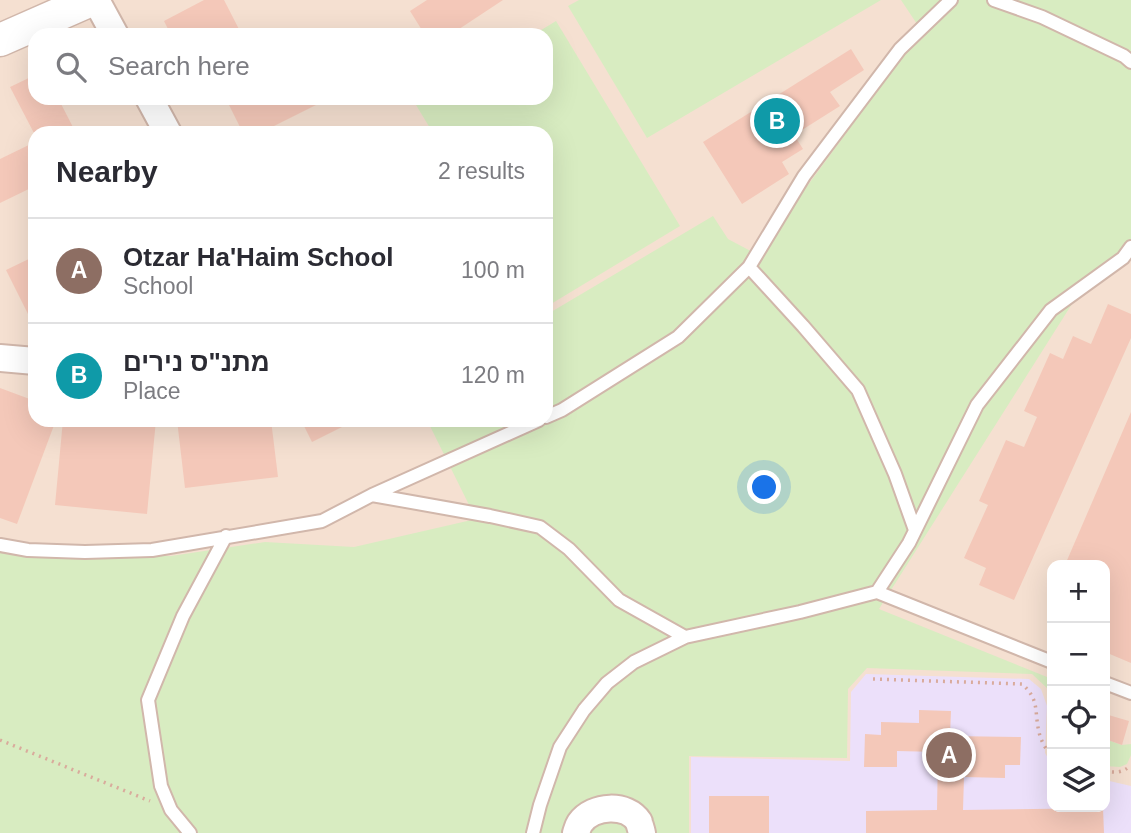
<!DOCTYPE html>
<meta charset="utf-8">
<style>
body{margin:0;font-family:Helvetica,Heebo,sans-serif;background:#f7f7f7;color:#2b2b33}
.controls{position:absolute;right:21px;bottom:21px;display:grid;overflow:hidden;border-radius:14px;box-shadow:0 7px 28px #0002}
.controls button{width:63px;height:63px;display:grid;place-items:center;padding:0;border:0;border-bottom:2px solid #e1e1e2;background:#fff;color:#2b2b33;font:35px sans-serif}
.you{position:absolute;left:765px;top:488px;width:24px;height:24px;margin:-18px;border:5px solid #fff;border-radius:50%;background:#1a73e8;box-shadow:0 0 0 10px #1a73e833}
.badge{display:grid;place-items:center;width:46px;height:46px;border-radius:50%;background:#0f766e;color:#fff;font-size:23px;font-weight:700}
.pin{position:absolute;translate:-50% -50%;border:4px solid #fff;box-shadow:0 2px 7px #0006}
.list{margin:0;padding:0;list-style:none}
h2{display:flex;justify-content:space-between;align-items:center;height:91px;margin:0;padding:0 28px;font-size:30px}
h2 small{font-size:23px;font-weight:400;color:#7c7c81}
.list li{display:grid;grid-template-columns:46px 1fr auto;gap:21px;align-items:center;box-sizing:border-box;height:105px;padding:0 28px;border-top:2px solid #e1e1e2}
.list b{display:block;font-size:26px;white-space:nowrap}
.list p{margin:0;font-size:23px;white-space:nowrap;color:#7c7c81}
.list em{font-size:23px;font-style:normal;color:#7c7c81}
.icon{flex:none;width:38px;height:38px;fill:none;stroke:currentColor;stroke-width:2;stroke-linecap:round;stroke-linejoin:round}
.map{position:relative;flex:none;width:1131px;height:833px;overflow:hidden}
.search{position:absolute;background:#fff;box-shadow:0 7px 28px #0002;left:28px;top:28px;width:525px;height:77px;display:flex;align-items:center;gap:18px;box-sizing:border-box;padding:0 24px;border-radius:21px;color:#7c7c81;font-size:26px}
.panel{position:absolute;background:#fff;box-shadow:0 7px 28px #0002;left:28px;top:126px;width:525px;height:301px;border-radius:21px}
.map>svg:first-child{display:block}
.residential{fill:#f5e0d1;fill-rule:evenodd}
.education{fill:#ece0fa}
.green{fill:#d8ecc1}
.building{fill:#f4c8b9}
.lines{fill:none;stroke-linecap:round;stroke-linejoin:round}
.service-casing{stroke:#d1b7ab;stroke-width:16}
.minor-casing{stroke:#d1b7ab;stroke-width:30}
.tertiary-casing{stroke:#d1b7ab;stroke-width:35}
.path{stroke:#d9ab9c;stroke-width:3.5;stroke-dasharray:2 5;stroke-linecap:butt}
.service{stroke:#fff;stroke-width:12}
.minor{stroke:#fff;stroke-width:26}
.tertiary{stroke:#fff;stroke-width:32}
</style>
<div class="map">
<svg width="1131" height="833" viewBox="0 0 1131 833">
<rect width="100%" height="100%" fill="#fdefe3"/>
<path class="residential" d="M0,0H1131V833H0ZM35,35H546V98H35ZM35,133H546V420H35ZM1052,565H1105V807H1052Z"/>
<path class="education" d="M866,674L1029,679L1041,689L1047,706L1045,753L1052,765V807H1105V780L1131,786V833H691V757L850,761L851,692Z"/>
<path class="green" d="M579,0H881L647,138L568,6Z
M901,0H1131V249L1089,277L879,609L1052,679V705L1047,688L1032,674L867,668L848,689L847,758L689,756V833H0V551L32,555L171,556L265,542L354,547L476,519L427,420H546V315L713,216L728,239L762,257L805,189L902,57L925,36Z
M556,21L680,226L546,307V133H433L416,105L428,98H546V35H533Z
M1105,739L1122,745L1131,744V755L1127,764L1120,767L1105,766Z"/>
<path class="building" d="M204,0H224L242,35H171L164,21Z
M427,0H503L450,35H425L410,11Z
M851,49L864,70L830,92L840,106L794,135L803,149L782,162L789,174L742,204L703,142Z
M35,75V98H58L76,133H35V135L10,87Z
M244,98H330L260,133H243L229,105Z
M35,142V186L0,203V159Z
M35,256V328L6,270Z
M1108,304L1131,314V338L1014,600L979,585L986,568L964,558L988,505L979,501L1006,440L1024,447L1037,417L1024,411L1050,353L1063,359L1073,336L1091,344Z
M0,388L35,401V420H56L17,524L0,518Z
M1131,412V663L1105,652V565H1065Z
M63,420H156L147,514L55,505Z
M177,420H271L278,477L185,488Z
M301,420H356L312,442Z
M919,710L951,711L950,736L1021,737L1020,765H1005V778L964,777L963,810L1103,808L1104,833H866V811L937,810L938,752L897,751V767H864L865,734L881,735V722L919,723Z
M1105,714L1129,721L1122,745L1105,739Z
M709,796H769V833H709Z"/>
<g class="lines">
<defs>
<path id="service" d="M994,0L1042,17L1124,56L1131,62
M749,267L803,326L858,390L895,474L915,530
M546,417L562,410L678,337L749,267L804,176L900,49L951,0
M372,495L490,516L540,527L569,549L619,600L685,637
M0,545L28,550L85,552L152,550L322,521L372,495L539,420
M877,592L1052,662
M1105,683L1131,693
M190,833L171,810L161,786L148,700L183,616L226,536
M533,833L540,805L560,747L584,710L607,683L634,662L685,637L800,612L877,592L909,543L977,405L1051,310L1123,258L1131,247"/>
<path id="minor" d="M96,0L115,35
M149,98L168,133
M0,358L35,361
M576,833C577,830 578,826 580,823C593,805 627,803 639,822C639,823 642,832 642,833"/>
<path id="tertiary" d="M0,40L91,0"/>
</defs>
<use href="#service" class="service-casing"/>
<use href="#minor" class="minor-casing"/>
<use href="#tertiary" class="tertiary-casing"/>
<path class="path" d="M873,679L1022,684C1040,700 1034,711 1039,732C1041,742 1047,750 1052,758
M0,740L150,801
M1105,771C1115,773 1123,773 1131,765"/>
<use href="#service" class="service"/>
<use href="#minor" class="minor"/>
<use href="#tertiary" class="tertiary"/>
</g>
</svg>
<div class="controls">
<button>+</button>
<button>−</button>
<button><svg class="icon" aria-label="locate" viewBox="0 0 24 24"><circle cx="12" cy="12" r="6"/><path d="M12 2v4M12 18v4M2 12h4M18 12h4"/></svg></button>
<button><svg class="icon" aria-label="layers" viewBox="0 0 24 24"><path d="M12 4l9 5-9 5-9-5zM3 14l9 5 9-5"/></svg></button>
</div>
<div class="you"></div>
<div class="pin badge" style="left:949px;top:755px;background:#8d6e63">A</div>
<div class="pin badge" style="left:777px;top:121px;background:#0f9aa8">B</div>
<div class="search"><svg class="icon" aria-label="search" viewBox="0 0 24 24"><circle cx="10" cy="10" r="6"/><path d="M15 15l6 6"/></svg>Search here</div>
<section class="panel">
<h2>Nearby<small>2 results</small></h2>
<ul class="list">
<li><span class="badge" style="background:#8d6e63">A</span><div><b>Otzar Ha'Haim School</b><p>School</p></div><em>100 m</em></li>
<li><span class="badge" style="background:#0f9aa8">B</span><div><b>מתנ&quot;ס נירים</b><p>Place</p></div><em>120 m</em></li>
</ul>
</section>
</div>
